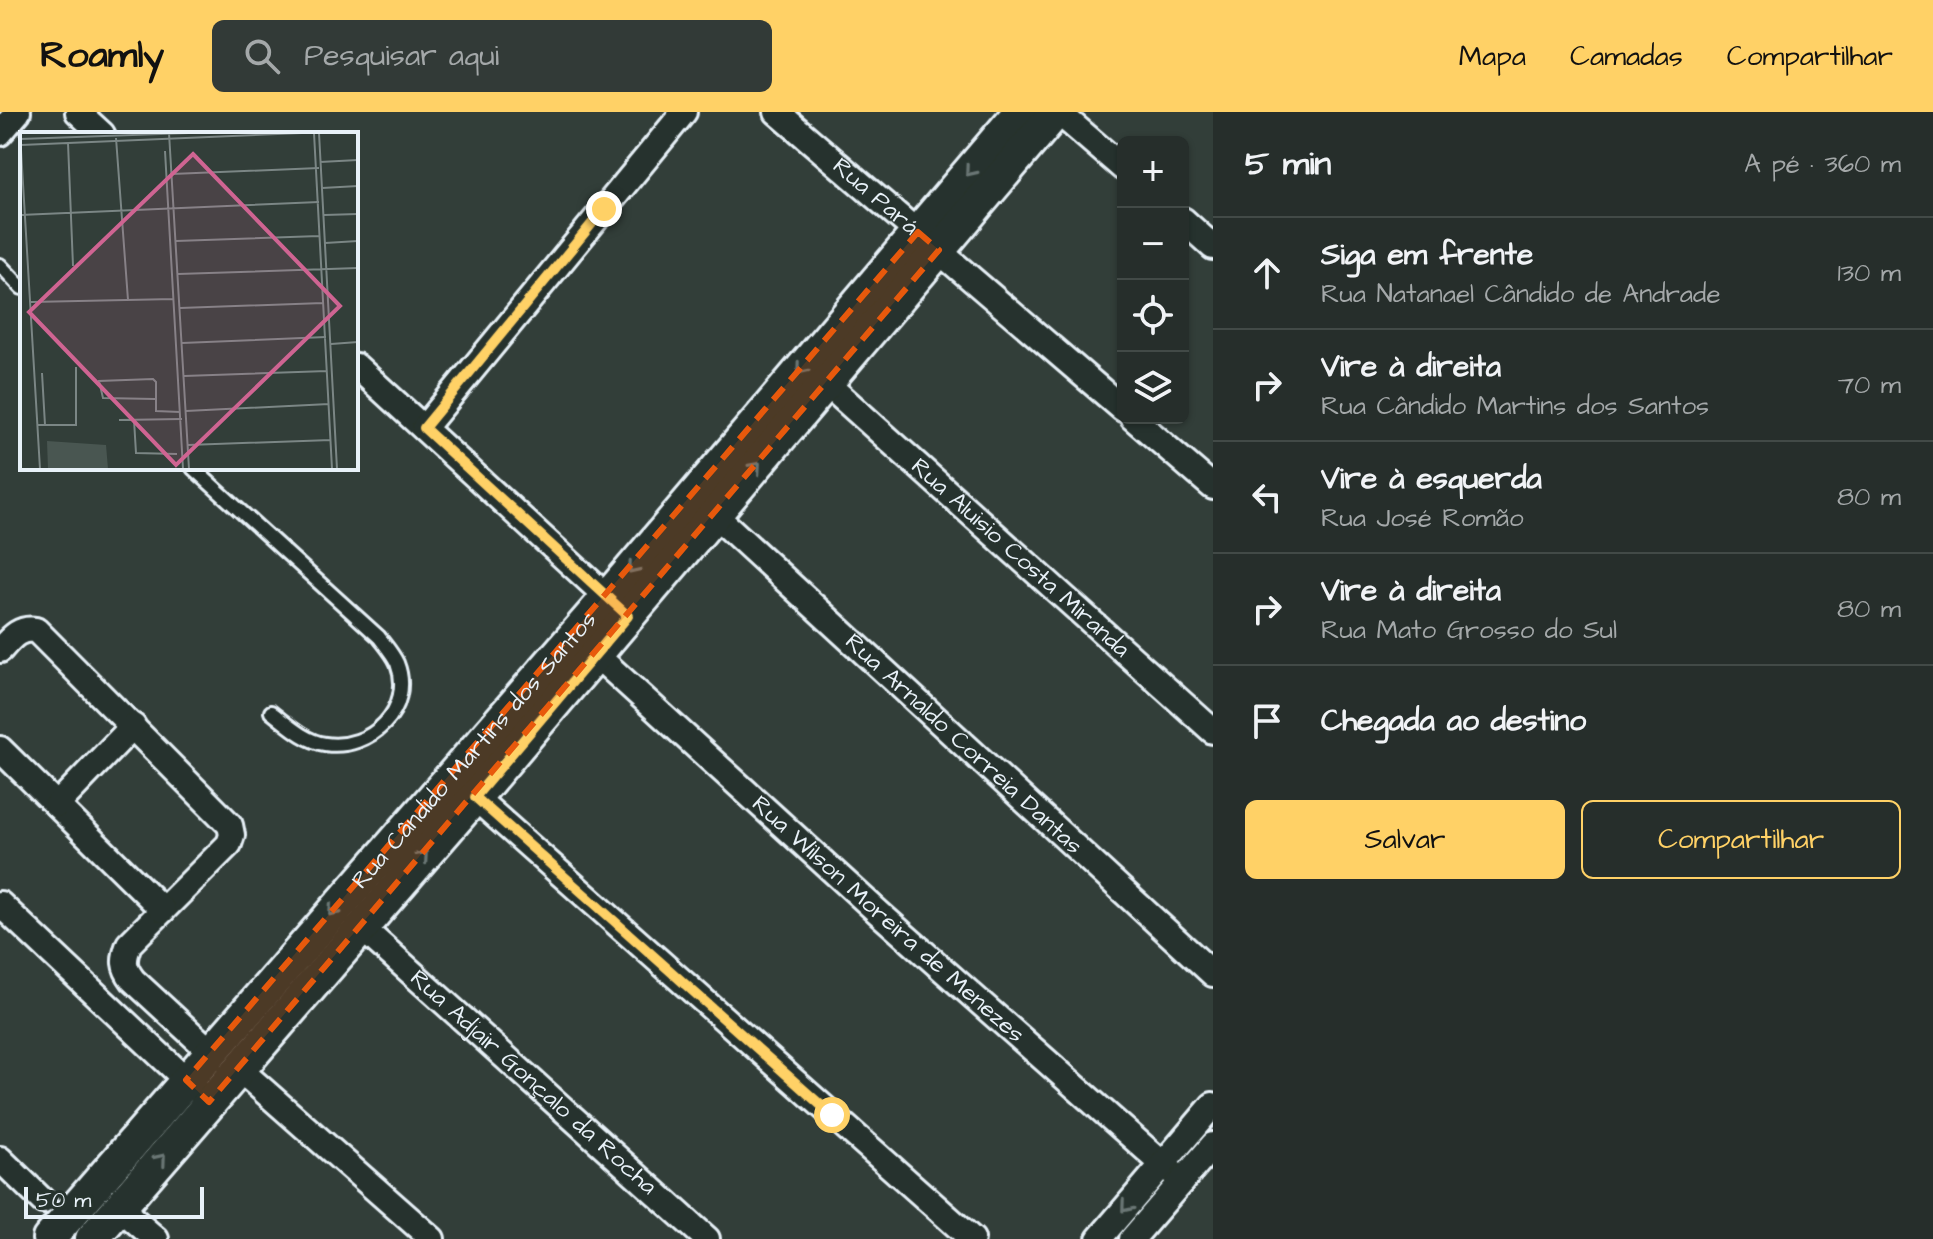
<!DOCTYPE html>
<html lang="pt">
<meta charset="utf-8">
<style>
body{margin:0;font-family:"Architects Daughter",sans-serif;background:#323a37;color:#f1f3f6}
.controls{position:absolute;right:24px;top:24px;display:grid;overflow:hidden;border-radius:12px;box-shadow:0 2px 6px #0004}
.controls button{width:72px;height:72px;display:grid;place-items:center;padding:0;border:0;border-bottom:2px solid #424a47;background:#262e2b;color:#f1f3f6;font:40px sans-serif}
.scale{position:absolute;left:24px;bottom:20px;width:180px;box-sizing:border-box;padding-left:8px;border:4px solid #e8f1f8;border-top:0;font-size:22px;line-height:28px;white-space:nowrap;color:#e8f1f8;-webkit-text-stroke:6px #26332d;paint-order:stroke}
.stop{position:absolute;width:24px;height:24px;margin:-18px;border:6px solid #ffd166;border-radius:50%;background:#fff}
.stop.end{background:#ffd166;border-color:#fff;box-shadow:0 2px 8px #0008}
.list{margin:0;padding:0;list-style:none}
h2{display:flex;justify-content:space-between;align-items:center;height:104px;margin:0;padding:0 32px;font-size:34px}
h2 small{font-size:26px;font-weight:400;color:#a4a8a9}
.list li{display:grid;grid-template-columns:52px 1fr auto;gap:24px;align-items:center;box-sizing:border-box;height:112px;padding:0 32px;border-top:2px solid #424a47}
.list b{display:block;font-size:30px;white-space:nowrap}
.list p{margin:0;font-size:26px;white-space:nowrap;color:#a4a8a9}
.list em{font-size:26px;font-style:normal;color:#a4a8a9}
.actions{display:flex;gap:16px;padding:24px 32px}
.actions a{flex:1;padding:18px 0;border:2px solid #ffd166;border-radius:12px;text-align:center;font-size:28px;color:#ffd166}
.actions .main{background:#ffd166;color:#111}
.icon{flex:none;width:44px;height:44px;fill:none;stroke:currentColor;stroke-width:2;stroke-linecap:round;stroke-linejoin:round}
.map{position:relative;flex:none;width:1213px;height:1127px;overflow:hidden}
header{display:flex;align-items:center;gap:48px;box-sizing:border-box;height:112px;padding:0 40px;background:#ffd166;color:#111}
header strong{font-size:38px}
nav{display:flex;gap:44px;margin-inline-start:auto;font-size:28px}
.search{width:560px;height:72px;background:#323a37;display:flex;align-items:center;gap:20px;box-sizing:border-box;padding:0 28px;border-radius:12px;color:#a4a8a9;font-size:30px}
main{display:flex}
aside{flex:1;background:#262e2b}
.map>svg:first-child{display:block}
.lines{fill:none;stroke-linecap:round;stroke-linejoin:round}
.service-casing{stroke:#e8f1f8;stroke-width:18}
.minor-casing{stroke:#e8f1f8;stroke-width:30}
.secondary-casing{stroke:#e8f1f8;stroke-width:38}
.service{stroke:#26332d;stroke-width:12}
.minor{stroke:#26332d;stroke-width:24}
.secondary{stroke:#26332d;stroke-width:32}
.oneway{stroke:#6a7674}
.route{stroke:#ffd166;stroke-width:10}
.marked{fill:#e8590c;fill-opacity:0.2;stroke:#e8590c;stroke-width:6;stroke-dasharray:16 10;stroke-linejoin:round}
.labels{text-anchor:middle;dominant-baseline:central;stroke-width:8;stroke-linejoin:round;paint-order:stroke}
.street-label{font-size:24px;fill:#e8f1f8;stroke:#26332d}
.inset-road{fill:none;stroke:#7b8685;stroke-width:2}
.view{fill:#cf6492;fill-opacity:0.15;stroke:#cf6492;stroke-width:4}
.inset-edge{fill:none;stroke:#e8f1f8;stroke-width:4}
</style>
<header>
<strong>Roamly</strong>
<div class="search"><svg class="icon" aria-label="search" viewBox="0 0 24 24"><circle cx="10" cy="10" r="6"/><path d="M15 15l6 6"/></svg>Pesquisar aqui</div>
<nav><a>Mapa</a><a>Camadas</a><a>Compartilhar</a></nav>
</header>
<main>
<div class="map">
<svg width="1213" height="1127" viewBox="0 0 1213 1127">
<rect width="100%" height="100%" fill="#323e39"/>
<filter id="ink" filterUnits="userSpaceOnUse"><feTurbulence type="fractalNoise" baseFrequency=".0125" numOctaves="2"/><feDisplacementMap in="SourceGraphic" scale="16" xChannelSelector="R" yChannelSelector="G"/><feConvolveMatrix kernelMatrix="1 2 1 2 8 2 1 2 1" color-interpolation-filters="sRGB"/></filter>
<g filter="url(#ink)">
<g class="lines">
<defs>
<path id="service" d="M0,153L22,176
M193,356L379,525C385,533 393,542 397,551C415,597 370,639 325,632C304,629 287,612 271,600"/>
<g id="minor">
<path d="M78,0L102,22"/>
<path id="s1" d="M777,0L1123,297"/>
<path d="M1058,0L1123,56"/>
<path d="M0,21L18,0"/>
<path d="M1183,108L1213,135"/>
<path d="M356,254L619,496"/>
<path id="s2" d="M827,272L1213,619"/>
<path d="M1133,306L1213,375"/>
<path d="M424,316L684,0"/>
<path id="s3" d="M715,403L1213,862"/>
<path d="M0,538C11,526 19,515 36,518L230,713L232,723L229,732L129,832C123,848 123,855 133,868L210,939"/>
<path id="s4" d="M596,543L879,801L1182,1069"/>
<path d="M0,637L163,798"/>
<path d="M462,674L972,1127"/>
<path d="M57,693L133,614"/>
<path d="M0,792L199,980"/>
<path id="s5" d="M361,815L707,1127"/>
<path d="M238,956L432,1127"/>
<path d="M0,1047L43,1089"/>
<path d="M120,1096L156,1127"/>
<path d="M1099,1127L1213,993"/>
<path d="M1132,1127L1213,1033"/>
</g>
<g id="secondary">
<path id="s6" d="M49,1127L607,486L1020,0"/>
<path d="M92,1127L475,685L1056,0"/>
</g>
</defs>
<use href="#service" class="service-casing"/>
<use href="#minor" class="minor-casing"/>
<use href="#secondary" class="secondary-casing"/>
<use href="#service" class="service"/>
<use href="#minor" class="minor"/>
<use href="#secondary" class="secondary"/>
</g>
<defs><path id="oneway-chevron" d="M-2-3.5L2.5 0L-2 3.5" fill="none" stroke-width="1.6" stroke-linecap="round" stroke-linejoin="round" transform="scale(2)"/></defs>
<g class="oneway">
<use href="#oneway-chevron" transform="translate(970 59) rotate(130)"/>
<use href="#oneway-chevron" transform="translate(801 257) rotate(130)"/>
<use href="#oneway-chevron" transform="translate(756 355) rotate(-49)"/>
<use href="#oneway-chevron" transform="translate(633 456) rotate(130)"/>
<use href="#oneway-chevron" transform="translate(423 744) rotate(-49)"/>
<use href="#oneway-chevron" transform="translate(333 799) rotate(131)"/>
<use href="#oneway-chevron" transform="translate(161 1047) rotate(-50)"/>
<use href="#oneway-chevron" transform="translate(1126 1095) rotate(130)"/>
</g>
</g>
<g class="lines" filter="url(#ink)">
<path class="route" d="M604,97L424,316L628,504L475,685L832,1003"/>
</g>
<path class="marked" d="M918,120L939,138L209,990L186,968Z"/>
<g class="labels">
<g class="street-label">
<text stroke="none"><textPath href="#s1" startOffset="130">Rua Pará</textPath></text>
<text stroke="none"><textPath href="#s2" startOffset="260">Rua Aluisio Costa Miranda</textPath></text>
<text stroke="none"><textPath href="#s3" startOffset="338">Rua Arnaldo Correia Dantas</textPath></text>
<text stroke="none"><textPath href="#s6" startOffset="648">Rua Cândido Martins dos Santos</textPath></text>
<text stroke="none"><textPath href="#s4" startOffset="394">Rua Wilson Moreira de Menezes</textPath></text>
<text stroke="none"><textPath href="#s5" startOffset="232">Rua Adjair Gonçalo da Rocha</textPath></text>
</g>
</g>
<g transform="translate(20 20)">
<rect width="338" height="338" fill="#323e39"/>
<path d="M27,309L86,313L88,337H28Z" fill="#495651"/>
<path class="inset-road" d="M0,1L20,337M149,1L169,337M294,1L312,337M299,1L317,337M96,6L108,168M0,7L169,1M48,11L53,134M1,13L282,1M145,19L163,337M300,30L338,28M152,42L299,36M302,56L338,54M0,83L299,70M304,83L338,82M156,109L299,104M305,111L338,109M158,142L338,136M11,170L154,167M160,176L303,171M162,211L306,205M311,212L338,210M22,241L25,293M164,244L307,239M135,267L83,266L79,249L133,247L136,250V279L160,280M166,279L309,272M99,288L162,287M114,288L116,321L157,322M18,293H56V235M168,313L311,308"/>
<path class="view" d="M173,22L320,174L156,333L9,180Z"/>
<rect width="338" height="338" class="inset-edge"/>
</g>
</svg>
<div class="controls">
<button>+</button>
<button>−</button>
<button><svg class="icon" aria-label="locate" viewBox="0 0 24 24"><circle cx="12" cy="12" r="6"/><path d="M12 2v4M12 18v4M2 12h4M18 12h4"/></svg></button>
<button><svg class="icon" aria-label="layers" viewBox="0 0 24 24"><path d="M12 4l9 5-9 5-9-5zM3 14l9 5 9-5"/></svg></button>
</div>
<div class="scale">50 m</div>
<div class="stop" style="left:832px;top:1003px"></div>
<div class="stop end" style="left:604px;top:97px"></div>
</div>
<aside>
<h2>5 min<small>A pé · 360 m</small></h2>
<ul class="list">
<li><svg class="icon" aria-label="ahead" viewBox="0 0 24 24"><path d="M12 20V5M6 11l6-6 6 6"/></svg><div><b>Siga em frente</b><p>Rua Natanael Cândido de Andrade</p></div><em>130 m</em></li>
<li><svg class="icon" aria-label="right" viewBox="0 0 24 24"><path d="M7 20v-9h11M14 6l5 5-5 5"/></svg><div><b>Vire à direita</b><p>Rua Cândido Martins dos Santos</p></div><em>70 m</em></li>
<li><svg class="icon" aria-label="left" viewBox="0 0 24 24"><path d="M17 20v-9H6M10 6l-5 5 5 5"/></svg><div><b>Vire à esquerda</b><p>Rua José Romão</p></div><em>80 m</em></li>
<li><svg class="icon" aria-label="right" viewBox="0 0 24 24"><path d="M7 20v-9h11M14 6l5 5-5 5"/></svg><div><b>Vire à direita</b><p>Rua Mato Grosso do Sul</p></div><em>80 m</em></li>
<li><svg class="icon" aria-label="arrive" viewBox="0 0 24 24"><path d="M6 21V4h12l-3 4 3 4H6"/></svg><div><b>Chegada ao destino</b></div></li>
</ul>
<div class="actions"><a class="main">Salvar</a><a>Compartilhar</a></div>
</aside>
</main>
